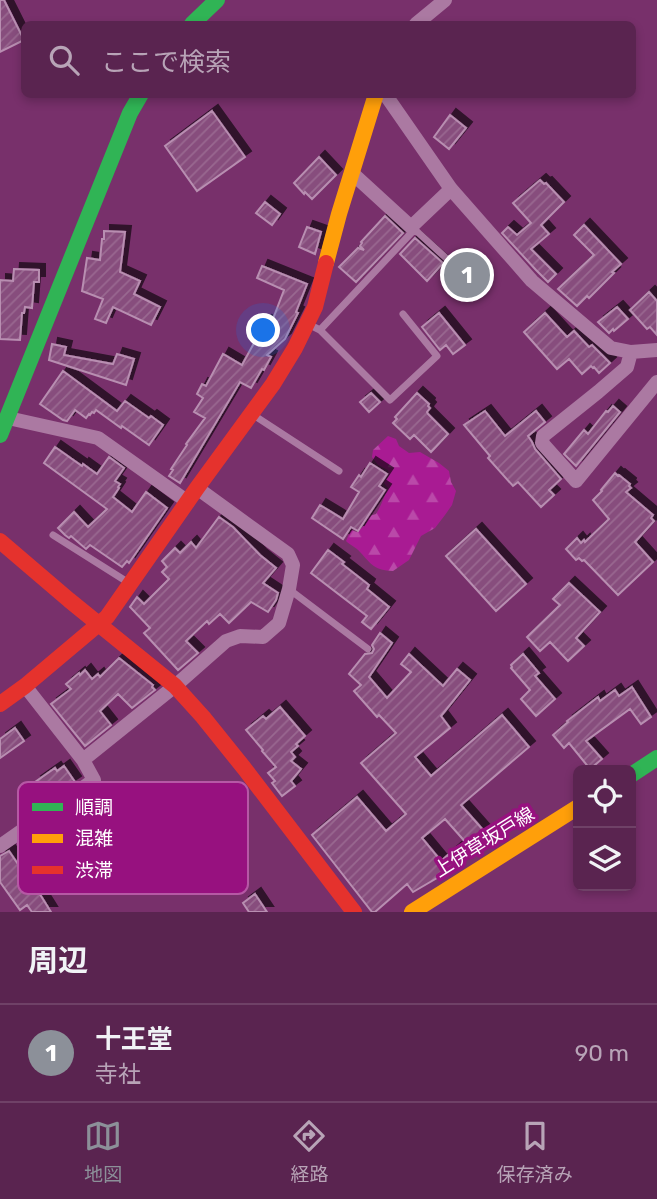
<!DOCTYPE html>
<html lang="ja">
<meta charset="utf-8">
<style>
body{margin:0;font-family:Rubik,"Noto Sans JP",sans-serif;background:#63305a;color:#f1f3f6}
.controls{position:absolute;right:21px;bottom:21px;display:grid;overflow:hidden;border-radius:10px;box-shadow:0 4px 10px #0003}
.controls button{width:63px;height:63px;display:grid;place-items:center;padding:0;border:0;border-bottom:2px solid #6f4167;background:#5a2450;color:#f1f3f6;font:35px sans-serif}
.you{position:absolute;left:264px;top:331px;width:24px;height:24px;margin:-18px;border:5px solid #fff;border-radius:50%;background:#1a73e8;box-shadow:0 0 0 10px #1a73e833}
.badge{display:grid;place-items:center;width:46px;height:46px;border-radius:50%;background:#8c9099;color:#fff;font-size:23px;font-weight:700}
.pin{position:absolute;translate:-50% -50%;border:4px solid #fff;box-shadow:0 2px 7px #0006}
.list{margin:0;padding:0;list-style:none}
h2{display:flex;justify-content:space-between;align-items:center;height:91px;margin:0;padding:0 28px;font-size:30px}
h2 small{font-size:23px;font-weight:400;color:#b8a4b7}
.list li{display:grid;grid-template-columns:46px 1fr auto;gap:21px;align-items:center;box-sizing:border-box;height:98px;padding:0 28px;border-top:2px solid #6f4167}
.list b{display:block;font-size:26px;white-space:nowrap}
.list p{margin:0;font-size:23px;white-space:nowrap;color:#b8a4b7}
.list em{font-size:23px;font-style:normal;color:#b8a4b7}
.icon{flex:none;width:38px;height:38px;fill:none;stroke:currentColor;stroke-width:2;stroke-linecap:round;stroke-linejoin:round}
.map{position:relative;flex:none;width:657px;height:912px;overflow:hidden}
.search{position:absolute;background:#5a2450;box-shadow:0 4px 10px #0003;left:21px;right:21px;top:21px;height:77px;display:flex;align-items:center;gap:18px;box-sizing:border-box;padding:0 24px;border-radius:10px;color:#b8a4b7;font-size:26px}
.sheet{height:189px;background:#5a2450}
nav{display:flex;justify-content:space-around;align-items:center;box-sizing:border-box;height:98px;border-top:2px solid #6f4167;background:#5a2450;font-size:19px;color:#b8a4b7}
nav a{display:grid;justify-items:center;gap:4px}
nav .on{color:#8c9099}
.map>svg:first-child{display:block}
.forest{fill:url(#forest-firs)}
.building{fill:url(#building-hatch);stroke:#b88eb1;stroke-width:2;filter:url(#shadow)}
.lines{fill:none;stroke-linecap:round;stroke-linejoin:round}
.lane{stroke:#ab79a2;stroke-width:7}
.street{stroke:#ab79a2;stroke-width:14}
.fast{stroke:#30b455;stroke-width:16}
.slow{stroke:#ff9f0a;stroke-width:16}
.jam{stroke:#e5322d;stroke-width:16}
.labels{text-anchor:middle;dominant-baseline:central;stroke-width:7;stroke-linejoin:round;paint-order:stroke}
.street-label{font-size:19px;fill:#fff;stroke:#97117f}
.key{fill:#97117f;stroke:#b658a5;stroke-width:2}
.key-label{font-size:19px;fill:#fff}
</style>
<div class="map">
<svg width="657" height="912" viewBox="0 0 657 912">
<defs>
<pattern id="forest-firs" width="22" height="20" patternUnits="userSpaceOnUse" patternTransform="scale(1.75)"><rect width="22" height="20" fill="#a91b93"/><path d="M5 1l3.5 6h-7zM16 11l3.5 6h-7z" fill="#ba49a9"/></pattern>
<pattern id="building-hatch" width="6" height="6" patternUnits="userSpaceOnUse" patternTransform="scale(1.75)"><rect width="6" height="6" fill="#874d7d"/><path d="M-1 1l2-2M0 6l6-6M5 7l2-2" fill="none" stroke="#996890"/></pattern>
<filter id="shadow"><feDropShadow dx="6" dy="-6" stdDeviation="0" flood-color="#0009"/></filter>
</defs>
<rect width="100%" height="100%" fill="#78306b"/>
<path class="forest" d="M388,436L396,439L399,446L409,453L420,452L439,463L449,471L451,482L456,491L452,505L445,515L435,528L421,536L409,560L393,571C374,570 372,565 360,552C356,547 350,545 346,541L351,530L357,532L365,525L369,516L376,514C381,506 384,497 388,488L384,483L389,475L388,470L378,465L372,457L373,450Z"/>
<path class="building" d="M0,0H4L24,40L0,52Z
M212,111L245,157L197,191L165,146Z
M450,115L466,128L449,149L434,137Z
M319,157L336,175L312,199L305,192L304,194L294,183Z
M540,180L544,184L546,183L564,202L541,225L549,234L531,249L556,274L548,282L536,270L502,233L508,227L517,235L531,223L513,203Z
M265,202L280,214L272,225L256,213Z
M385,216L403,233L356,282L339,267L358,248L364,250L360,246L362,243L361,242Z
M584,225L621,264L612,272L614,273L589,298L587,296L577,306L558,289L594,255L574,235Z
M307,227L321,232L315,254L299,247Z
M104,231L125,232L120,272L140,281L134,294L160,307L151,325L113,307L106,323L95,319L103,299L82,291L83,285L87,258L100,260L102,239H104Z
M415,238L443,263L427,281L400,254Z
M463,263L466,266L468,264L480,276L467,288L453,272Z
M262,266L307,284L296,312L298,313L285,339L267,355L271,357L264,370L262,369L251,388L240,382L180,483L169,476L173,470L171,469L187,445L186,444L205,418L194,412L203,398L197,394L202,384L206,386L223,354L242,365L266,321L271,324L284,290L257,278Z
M14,269L39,270V282H34L32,308L25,307L24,313H22L20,340L0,339V280L13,281Z
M649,292L657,301V335L650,327L647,329L630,310Z
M617,307L628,319L614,331L613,329L609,333L598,322Z
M439,313L465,345L453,354L446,345L440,350L422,327Z
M545,313L567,337L574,331L589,347L592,345L610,363L599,373L594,367L593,368L591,366L582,374L569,359L557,369L524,332Z
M52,344L66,347L64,355L113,364L117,354L134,359L126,385L49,360Z
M63,371L117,411L125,401L149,418L151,416L163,425L149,445L122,426L121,428L96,410L94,413L92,412L90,415L89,414L86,418L75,410L67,421L63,420L40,404Z
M371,393L380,402L369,412L360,402Z
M417,393L429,404L428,406L430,408L427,412L428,414L448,434L431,452L414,435L410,439L393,423L397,419L395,417Z
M613,406L620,412L576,466L564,454L584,430L588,434L606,411L608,412Z
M485,411L505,436L536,411L545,422L528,436L532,442L535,449L561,479L549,490L554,495L541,507L518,482L513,486L488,458L490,456L464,425Z
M55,447L82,466L83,464L97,474L109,457L124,468L115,481L120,484L118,487L119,488L113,497L132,512L146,492L167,508L129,563L127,561L122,567L90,545L86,549L71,536L69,538L65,535L58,528L74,512L88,527L107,509L44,463Z
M370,463L387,474L379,486L385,490L358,531L351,527L343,539L312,518L320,505L343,519L359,492L351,487L359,475L361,477Z
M615,473L618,476L619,475L630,484L629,486L631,488L626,492L653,515L651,518L654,521L635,542L653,562L618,595L584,560L582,561L579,558L576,560L566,549L577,538L581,543L584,540L585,542L609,519L593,500L602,491L601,490Z
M219,517L233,527L260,555L276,568L263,583L278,593L276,600L268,612L251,602L229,623L220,614L209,624L207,621L186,641L198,653L178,670L144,633L150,628L130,607L137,597L144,604L169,579L162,572L167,567L162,561L175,548L180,553L191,542L196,548Z
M476,529L526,584L496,611L446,556Z
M328,550L344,562L342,564L369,585L367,589L389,607L371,629L362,622L367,616L311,573Z
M569,583L600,612L576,638L584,646L568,661L550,642L540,651L527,637L560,605L553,599Z
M380,633L392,643L369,677L387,698L411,672L401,664L409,654L443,686L457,669L470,680L441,716L450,728L415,757L431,776L502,715L529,747L461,805L484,831L468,845L445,819L422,838L441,861L456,848L464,857L449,871L413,892L407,884L375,912H372L312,835L357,797L386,831L406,814L361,763L396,733L379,715L377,717L354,691L361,685L349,674L365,654L372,653L374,649L372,645Z
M523,654L539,673L535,676L555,699L536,716L521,699L530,690L511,668L512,667L511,665Z
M119,658L153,685L152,687L155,690L132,708L118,694L100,711L111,725L85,746L51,704L71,689L66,684L79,673L80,675L85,670L92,679L98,674L100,677Z
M632,687L651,717L641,724L630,709L586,741L602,759L590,769L569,743L564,748L553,735L568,722L567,721L598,697L600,701L615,690L619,696Z
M280,707L305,736L296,744L298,746L291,752L295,757L291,761L301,769L291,781L295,786L282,796L272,783L275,781L268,773L276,767L262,751L263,750L246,730L263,716L266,719Z
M15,728L24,741L0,758V739Z
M64,766L75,782L39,806L31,795L39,789L35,782L55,768L57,771Z
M64,831L79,852L74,856L75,858L63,866L64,867L36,888L51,912H32L27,905L20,910L0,882V856L9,851L20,867L52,844L50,841Z
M255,894L267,912H249L243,903Z"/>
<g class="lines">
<path class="lane" d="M412,227L446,258
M310,325L320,330L390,400L437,356L403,314
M320,330L414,230
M252,414L339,471
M53,535L129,583
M290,590L368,649"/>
<path class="street" d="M416,24L445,0
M385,94L451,189L532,281L611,348L631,352L657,350
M352,173L411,227L451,189
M631,352L627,367L598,392L543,436L542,443L576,481L657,382
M8,418L98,438L188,502
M83,760L175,686L226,641L240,636L263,637L279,623L289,589L293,565L288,554L197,488
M0,846L94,780L83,760L25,686"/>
<path class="fast" d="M192,24L217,0
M0,435L130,113L141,94
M631,775L657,758"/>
<path class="slow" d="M326,263L339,214L376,94
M412,912L578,807"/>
<path class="jam" d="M0,541L69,600L175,686L203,717L244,768L354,912
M0,704L25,686L107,617L197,488L273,384L295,348L315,307L326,263"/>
</g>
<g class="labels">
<g class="street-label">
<text transform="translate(484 842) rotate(-32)">上伊草坂戸線</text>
</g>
</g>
<rect x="18" y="782" width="230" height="112" rx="10" class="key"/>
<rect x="32" y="803" width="31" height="8" fill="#30b455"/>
<rect x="32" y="834" width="31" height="9" fill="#ff9f0a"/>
<rect x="32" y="866" width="31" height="8" fill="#e5322d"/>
<g class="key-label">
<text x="75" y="814">順調</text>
<text x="75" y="845">混雑</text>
<text x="75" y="877">渋滞</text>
</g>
</svg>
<div class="controls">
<button><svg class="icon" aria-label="locate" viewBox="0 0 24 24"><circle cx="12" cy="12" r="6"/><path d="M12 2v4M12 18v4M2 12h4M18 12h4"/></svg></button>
<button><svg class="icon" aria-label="layers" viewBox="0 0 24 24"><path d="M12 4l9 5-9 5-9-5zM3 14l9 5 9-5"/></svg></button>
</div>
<div class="you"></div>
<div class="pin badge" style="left:467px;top:275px">1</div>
<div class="search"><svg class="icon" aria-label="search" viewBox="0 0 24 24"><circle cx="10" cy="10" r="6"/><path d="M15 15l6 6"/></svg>ここで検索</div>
</div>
<section class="sheet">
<h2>周辺<small></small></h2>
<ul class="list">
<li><span class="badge">1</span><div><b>十王堂</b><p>寺社</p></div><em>90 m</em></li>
</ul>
</section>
<nav>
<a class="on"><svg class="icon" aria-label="map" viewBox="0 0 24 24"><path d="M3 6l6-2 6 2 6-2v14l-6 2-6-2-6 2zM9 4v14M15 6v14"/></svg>地図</a>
<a><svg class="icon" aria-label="directions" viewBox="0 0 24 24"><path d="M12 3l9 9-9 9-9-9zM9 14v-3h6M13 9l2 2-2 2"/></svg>経路</a>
<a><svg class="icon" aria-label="saved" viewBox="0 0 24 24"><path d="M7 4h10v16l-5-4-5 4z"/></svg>保存済み</a>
</nav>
